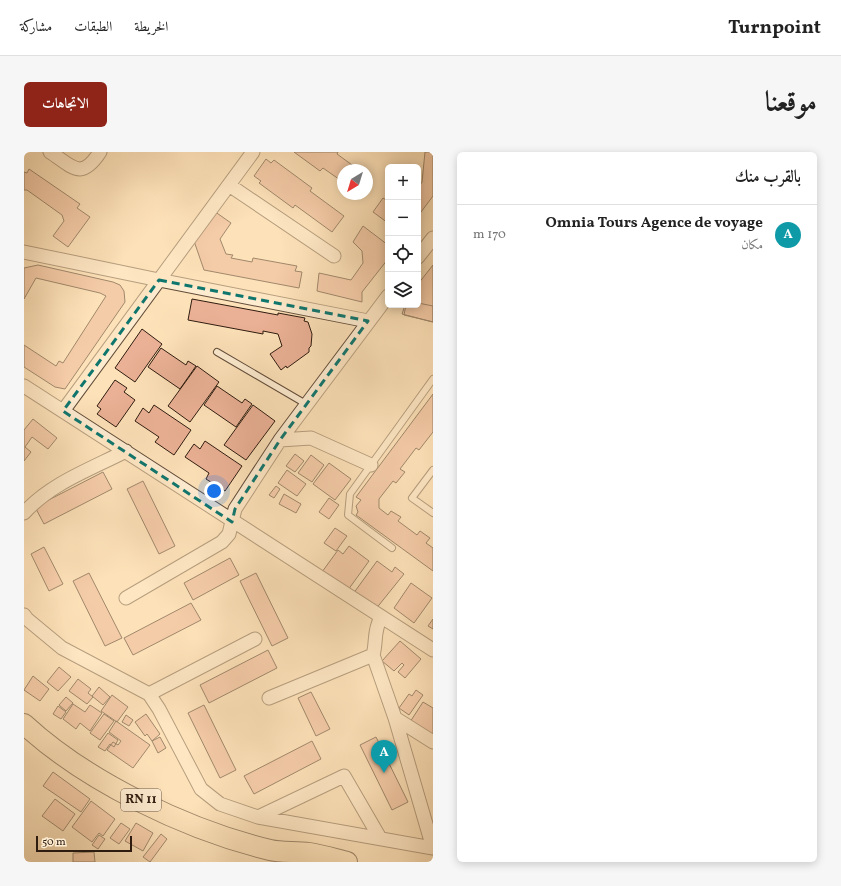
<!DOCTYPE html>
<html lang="ar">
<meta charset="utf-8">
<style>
body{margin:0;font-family:Vollkorn,Amiri,serif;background:#f6f6f6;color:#222;direction:rtl}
.controls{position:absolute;right:12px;top:12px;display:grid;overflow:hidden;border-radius:6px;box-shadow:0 2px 10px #0003}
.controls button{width:36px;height:36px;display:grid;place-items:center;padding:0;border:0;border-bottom:1px solid #e0e0e0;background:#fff;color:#222;font:20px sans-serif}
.compass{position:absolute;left:313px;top:12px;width:36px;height:36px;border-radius:50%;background:#fff;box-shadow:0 2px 10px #0003;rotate:218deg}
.scale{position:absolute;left:12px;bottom:10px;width:96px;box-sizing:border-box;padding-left:4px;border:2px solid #2f1c10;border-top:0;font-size:11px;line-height:14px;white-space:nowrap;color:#2f1c10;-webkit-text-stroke:3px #feecd1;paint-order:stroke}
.you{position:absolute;left:190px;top:339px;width:14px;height:14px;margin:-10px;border:3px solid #fff;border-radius:50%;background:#1a73e8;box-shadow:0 0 0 6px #1a73e833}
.badge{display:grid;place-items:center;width:26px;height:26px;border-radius:50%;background:#8f2418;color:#fff;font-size:13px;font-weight:700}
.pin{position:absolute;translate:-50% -33px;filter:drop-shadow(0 1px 2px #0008)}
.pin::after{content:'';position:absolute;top:21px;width:14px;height:12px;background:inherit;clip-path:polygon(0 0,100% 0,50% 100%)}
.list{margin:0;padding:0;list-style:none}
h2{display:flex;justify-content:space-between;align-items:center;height:52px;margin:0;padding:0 16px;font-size:17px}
h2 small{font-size:13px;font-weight:400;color:#767676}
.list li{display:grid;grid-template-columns:26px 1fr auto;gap:12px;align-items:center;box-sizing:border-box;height:60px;padding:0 16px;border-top:1px solid #e0e0e0}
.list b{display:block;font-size:15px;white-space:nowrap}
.list p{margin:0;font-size:13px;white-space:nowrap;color:#767676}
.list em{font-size:13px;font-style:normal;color:#767676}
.icon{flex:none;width:22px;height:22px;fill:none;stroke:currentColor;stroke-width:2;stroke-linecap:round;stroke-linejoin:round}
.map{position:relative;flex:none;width:409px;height:710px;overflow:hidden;direction:ltr;border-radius:6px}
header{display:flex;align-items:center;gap:24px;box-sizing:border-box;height:56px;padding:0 20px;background:#fff;border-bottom:1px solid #e0e0e0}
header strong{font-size:19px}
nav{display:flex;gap:22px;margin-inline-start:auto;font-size:14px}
.intro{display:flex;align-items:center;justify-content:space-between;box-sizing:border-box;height:96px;padding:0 24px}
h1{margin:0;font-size:28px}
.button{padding:10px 18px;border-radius:6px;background:#8f2418;color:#fff;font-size:14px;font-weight:700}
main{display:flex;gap:24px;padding:0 24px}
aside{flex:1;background:#fff;border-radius:6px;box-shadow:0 2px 10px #0003}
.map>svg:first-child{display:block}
.building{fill:#ebb196;stroke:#2f1c10}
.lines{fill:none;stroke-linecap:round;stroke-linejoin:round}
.lane-casing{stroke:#624d3a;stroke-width:8}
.street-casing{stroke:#624d3a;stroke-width:15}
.primary-casing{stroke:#2f1c10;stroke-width:22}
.lane{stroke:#feecd1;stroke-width:6}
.street{stroke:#feecd1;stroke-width:13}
.primary{stroke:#fde1b8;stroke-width:20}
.marked{fill:none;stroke:#0f766e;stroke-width:3;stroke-dasharray:8 5;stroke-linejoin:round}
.labels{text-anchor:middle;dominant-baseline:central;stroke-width:3.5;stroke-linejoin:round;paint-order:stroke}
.shield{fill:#feecd1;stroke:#6d5a4a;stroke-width:1}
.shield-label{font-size:13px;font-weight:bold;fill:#2f1c10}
</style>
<header>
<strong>Turnpoint</strong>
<nav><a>الخريطة</a><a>الطبقات</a><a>مشاركة</a></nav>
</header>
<div class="intro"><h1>موقعنا</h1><a class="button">الاتجاهات</a></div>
<main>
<aside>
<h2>بالقرب منك<small></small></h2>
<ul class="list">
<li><span class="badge" style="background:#0f9aa8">A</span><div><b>Omnia Tours Agence de voyage</b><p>مكان</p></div><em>170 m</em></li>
</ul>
</aside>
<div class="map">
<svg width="409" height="710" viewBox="0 0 409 710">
<rect width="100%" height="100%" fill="#fde1b8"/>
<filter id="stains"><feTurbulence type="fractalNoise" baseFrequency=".005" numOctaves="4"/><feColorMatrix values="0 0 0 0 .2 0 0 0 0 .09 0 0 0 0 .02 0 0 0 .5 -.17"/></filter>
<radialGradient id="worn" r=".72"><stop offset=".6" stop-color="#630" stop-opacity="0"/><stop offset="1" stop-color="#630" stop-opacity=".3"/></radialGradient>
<path class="building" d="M270,0H314L313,2L335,18H319V30L299,16L296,19Z
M401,0H409V44L394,64V36L398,30Z
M242,7L247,11L250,8L288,36L286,39L320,64L308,80L271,53L269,56L235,31L237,29L230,24Z
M5,17L56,52L53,56L66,65L44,95L29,84L40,69L38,63L3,38H0V20L3,21Z
M359,46L364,49V71L349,60Z
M190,59L207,71L196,87L202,102L209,103L207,106L228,110L229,106L273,114L271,119L278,120L275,136L180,118L170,89Z
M339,74L364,93V107L338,140V150L293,139L295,121L327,128L339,111L338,99L329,90Z
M14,113L89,130L96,133L100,139L101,150L41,237L31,235L0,215V193L32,214L35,209L39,211L82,144L76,141L12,126L0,147V116Z
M409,113V170L378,162L381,153H394V132Z
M168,147L254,163V161L281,166L280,169L284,170L288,182L287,194L285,196V200L263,216L262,214L257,218L246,202L258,194L254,182L239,179V182L164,168Z
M394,151L409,154V170L380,163L382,153H394Z
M118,177L138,192L111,230L91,216Z
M137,196L162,213L164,209L172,214L156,237L124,215Z
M173,214L195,230L166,270L144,254Z
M91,228L103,236L100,240L111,248L92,275L73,262L77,257L73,254Z
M193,234L218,251L221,247L228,252L212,275L180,253Z
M409,242V280L395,298L392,296L376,317L381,320L372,331L369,329L355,347V356L364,363L367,359L377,365L374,369L393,383L396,379L406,386L402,391L409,396V419L332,363L334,360L332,354L337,348L332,345Z
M130,253L167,278L150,303L131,290L135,285L111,269L119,256L125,261Z
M229,253L251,269L222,308L200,293Z
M9,267L33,286L24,297L8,285L1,295L7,300L0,309V278Z
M181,289L218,314L201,339L182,327L185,321L161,305L170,292L176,297Z
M271,302L280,309L271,320L262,314Z
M287,303L300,313L288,330L274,321Z
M305,311L327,327L311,348L289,332Z
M263,318L282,332L273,344L254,331Z
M79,320L88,337L20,372L11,355Z
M119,329L151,394L135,402L103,337Z
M252,334L256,337L250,346L245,343Z
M260,342L277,352L272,361L255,352Z
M305,346L315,353L305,367L295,360Z
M311,376L323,384L312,399L300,391Z
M325,394L345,409L324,438L298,420L314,398L319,402Z
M20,395L39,432L25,439L7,402Z
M206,406L215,423L169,448L160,431Z
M353,409L368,420L371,415L380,422L351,458L329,442Z
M65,421L98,486L81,494L49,429Z
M232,421L264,486L248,494L216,429Z
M387,431L408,446L390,471L370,456Z
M167,451L177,468L109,503L100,486Z
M409,467V477L404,474Z
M376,489L397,507L381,526L374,520L380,513L378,511L370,519L358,509Z
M244,498L253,516L185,551L176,533Z
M35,515L47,525L34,539L23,530Z
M9,524L25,537L16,549L0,538Z
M54,527L67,537L64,541L69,545L63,552L45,539Z
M75,535L86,545L79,553L68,544Z
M392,538L399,543L385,563L375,556L385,542L388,544Z
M287,540L306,577L292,584L274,546Z
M88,543L104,555L93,570L77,559Z
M42,545L49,551L42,559L35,553Z
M399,550L409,556V585L386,570Z
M49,552L61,560L66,553L78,561L66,579L56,571L52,577L39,567Z
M180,553L212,618L196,626L164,561Z
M34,554L42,560L37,567L29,562Z
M80,562L90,569L76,588L66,581Z
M122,562L136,582L128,589L123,582L121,584L111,570Z
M102,563L109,568L105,574L98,570Z
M92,569L126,593L109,616L83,598L89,590L94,593L97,589L85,580Z
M84,581L94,588L90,595L86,592L81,599L74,595Z
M136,585L142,596L134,601L128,589Z
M352,585L384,650L368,658L336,593Z
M288,589L297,607L230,642L220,624Z
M29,620L66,647L57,660L19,634Z
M31,647L51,662L39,679L18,664Z
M67,649L91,667L79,684L75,681L68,690L48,675Z
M97,671L106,677L95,692L86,686Z
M112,671L129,681L119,699L101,689Z
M137,682L143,687L126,710L119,705Z
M75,683L81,687L74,697L68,693Z
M70,700L71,710H49V701Z"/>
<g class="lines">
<defs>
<path id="lane" d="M193,200L282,252
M409,318L388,346L409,361
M368,396L324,363L326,342L409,227"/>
<path id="street" d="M26,0C49,15 57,29 76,0
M205,33L310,104
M0,100L135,128L344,169
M394,105L409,86
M0,234L409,498
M39,259L229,0
M256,288L287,286L347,313
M0,361C27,331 67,317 102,299
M102,446L198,390L205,382L211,357L256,288L364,144
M0,463L3,467L38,496L125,542L135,557L177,637L196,652L234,665L409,696
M357,465C349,480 353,489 349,503L371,566L409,696
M125,542L231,487
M245,546L349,503
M371,566L409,590
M234,665L320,624L356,686"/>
<path id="primary" d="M0,572C63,630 163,678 246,698C258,701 272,699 285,701C298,703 311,707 323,710"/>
</defs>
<use href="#lane" class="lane-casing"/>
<use href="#street" class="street-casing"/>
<use href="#primary" class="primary-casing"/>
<use href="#lane" class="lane"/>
<use href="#street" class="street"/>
<use href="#primary" class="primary"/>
</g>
<path d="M0 0H409V710H0ZM135,128L344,169L256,288L211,357L208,370L39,259Z" fill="#fde1b8" fill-opacity=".55" fill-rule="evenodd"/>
<path class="marked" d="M135,128L344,169L256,288L211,357L208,370L39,259Z"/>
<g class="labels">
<rect class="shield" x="97" y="637" width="40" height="22" rx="3"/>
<g class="shield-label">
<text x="117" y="648">RN 11</text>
</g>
</g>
<rect width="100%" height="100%" filter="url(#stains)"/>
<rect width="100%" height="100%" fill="url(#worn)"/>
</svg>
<div class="controls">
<button>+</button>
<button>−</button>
<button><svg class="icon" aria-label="locate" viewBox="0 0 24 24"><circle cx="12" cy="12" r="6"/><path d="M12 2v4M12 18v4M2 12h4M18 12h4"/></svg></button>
<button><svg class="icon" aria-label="layers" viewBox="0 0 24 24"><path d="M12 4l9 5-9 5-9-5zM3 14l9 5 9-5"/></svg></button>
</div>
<svg class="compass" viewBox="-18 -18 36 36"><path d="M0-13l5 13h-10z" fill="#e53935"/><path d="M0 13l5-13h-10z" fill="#767676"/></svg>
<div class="scale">50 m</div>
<div class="you"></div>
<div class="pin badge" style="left:360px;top:621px;background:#0f9aa8">A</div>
</div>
</main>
